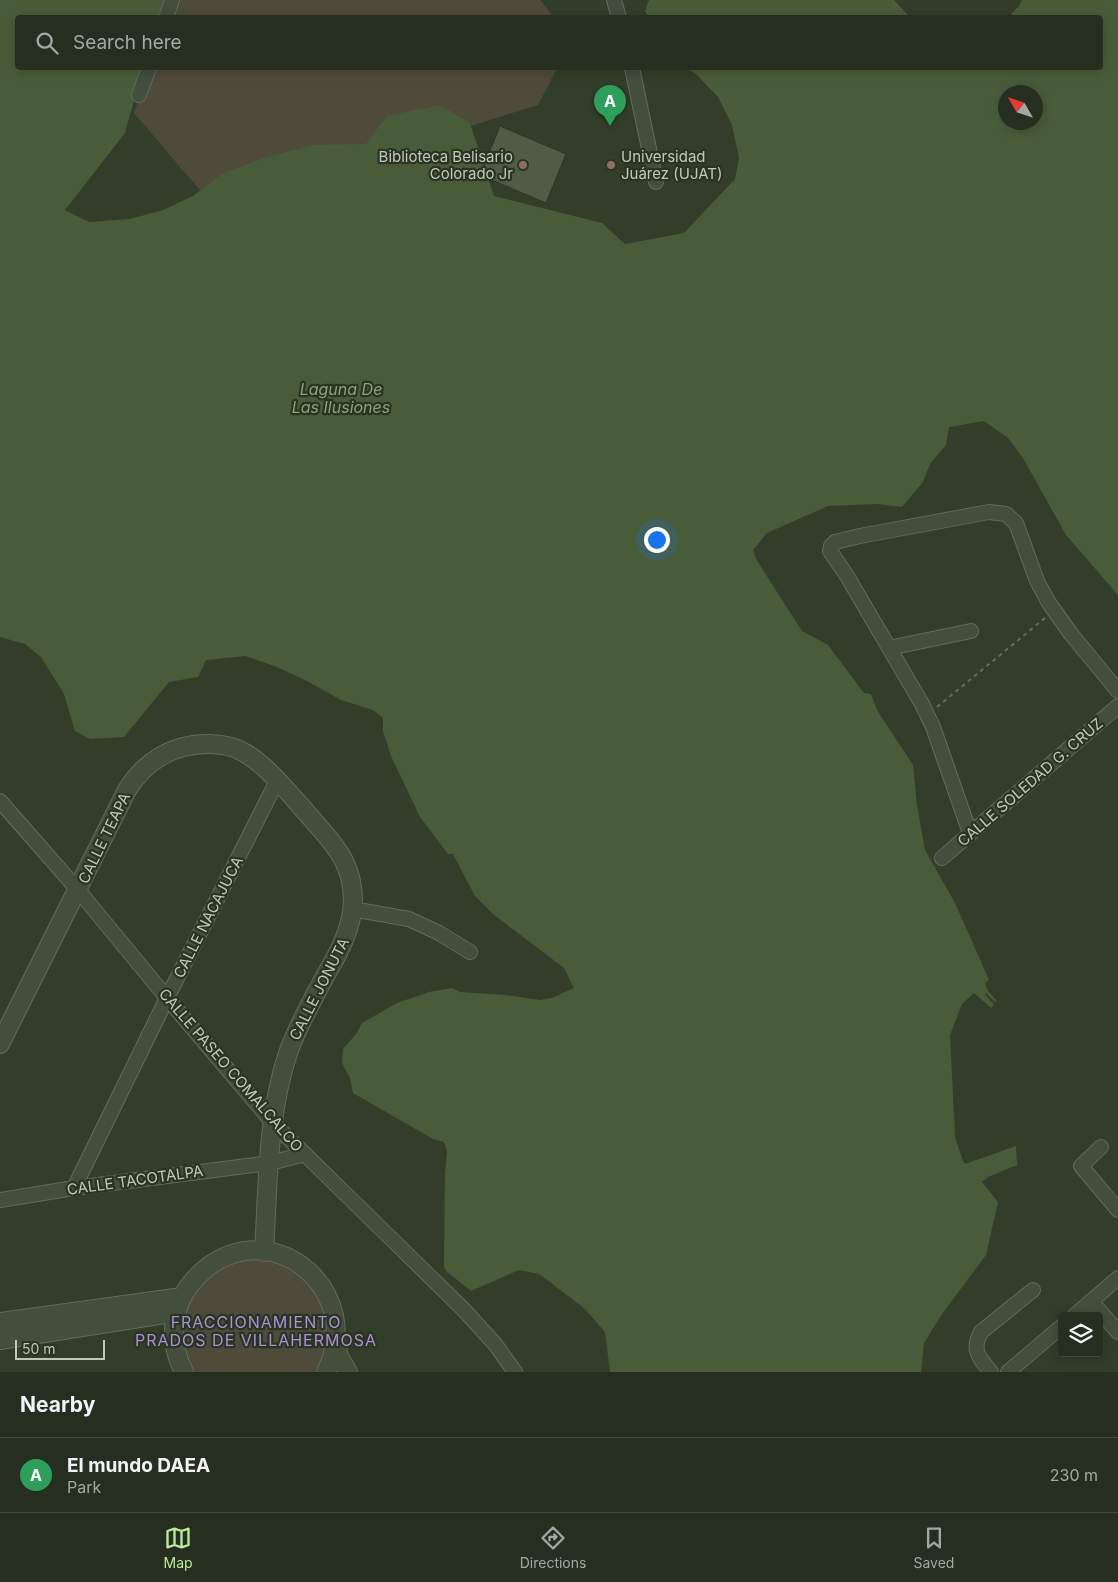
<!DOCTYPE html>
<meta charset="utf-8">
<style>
body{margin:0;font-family:Inter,sans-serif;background:#2e3628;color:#f1f3f6}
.controls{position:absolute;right:15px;bottom:15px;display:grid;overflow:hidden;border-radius:5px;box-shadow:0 2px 12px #0003}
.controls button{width:45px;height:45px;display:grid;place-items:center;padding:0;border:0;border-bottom:1px solid #424a3d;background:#262e1f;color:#f1f3f6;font:25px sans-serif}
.compass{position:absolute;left:998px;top:85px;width:45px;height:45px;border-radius:50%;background:#262e1f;box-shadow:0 2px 12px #0003;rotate:309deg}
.scale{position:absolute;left:15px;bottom:12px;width:90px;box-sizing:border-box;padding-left:5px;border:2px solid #bfc9ba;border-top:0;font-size:14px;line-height:18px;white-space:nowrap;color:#bfc9ba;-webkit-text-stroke:4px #293422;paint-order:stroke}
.you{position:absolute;left:656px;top:539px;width:18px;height:18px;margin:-12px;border:4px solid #fff;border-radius:50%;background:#1a73e8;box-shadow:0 0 0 8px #1a73e833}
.badge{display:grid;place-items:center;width:32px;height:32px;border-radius:50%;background:#bbec9c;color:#fff;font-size:16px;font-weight:700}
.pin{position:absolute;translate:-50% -41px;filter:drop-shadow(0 1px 2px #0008)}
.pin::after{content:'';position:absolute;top:26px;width:18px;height:15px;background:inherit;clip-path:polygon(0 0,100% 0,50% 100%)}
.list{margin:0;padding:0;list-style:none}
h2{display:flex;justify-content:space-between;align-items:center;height:65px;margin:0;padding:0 20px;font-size:21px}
h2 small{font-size:16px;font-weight:400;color:#a4a8a4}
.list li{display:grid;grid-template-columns:32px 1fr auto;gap:15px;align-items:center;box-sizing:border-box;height:75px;padding:0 20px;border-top:1px solid #424a3d}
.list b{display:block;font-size:19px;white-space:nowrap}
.list p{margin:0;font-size:16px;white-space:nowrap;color:#a4a8a4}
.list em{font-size:16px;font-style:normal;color:#a4a8a4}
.icon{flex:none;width:28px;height:28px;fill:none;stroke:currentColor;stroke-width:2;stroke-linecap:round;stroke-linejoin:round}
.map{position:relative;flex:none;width:1118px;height:1372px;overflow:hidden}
.search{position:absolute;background:#262e1f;box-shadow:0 2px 12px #0003;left:15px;right:15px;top:15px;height:55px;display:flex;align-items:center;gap:12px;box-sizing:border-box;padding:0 18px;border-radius:5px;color:#a4a8a4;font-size:19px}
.sheet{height:140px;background:#262e1f}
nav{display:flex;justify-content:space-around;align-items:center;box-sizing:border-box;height:70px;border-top:1px solid #424a3d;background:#262e1f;font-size:14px;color:#a4a8a4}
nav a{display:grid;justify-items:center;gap:2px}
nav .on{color:#bbec9c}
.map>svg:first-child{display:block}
.green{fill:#4f4b3a}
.water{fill:#495c3a;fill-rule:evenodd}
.building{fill:#505d46;stroke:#2b3624}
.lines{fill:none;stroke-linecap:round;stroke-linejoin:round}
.minor-casing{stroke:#626c5b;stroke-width:16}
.tertiary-casing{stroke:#626c5b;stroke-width:20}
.path{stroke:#676957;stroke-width:2;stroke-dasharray:4 4;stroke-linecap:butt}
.minor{stroke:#444e3d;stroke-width:14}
.tertiary{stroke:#444e3d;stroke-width:18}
.education-dot{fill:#8d6e63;stroke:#293422;stroke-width:2}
.labels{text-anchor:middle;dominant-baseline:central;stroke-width:4.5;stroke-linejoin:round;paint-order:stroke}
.poi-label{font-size:15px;fill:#bfc9ba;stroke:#293422;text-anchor:end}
.street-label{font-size:15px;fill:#bfc9ba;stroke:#293422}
.water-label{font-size:16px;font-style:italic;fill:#8aa377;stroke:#293422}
.neighbourhood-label{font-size:16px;letter-spacing:1px;fill:#ad90d4;stroke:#293422}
</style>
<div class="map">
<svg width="1118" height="1372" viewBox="0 0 1118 1372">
<rect width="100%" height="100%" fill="#323e29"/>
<path class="green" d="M172,0H540L554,17L166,18Z
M149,68H557L538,105L451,132L205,196L134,113Z
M274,1253L328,1296L326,1372H184L178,1308L213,1263Z"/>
<path class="water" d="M0,0H164L158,17L18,18V68H143L125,133L65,210L89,222L130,219L163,210L193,196L223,173L264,158L314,145L366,144L387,116L440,105L470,123L494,196L602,223L625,244L684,233L735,179L739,158L732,125L718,97L697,75L687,68H1100V18L1008,17L1019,6L1022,0H1118V595L1066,535L1023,458L1008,438L984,421L949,427L946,445L930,464L923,482L902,507L877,504L828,506L767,533L753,550L756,559L802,631L828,645L864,693L871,694L877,710L913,765L917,805L925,850L955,903L989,980L985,983L988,991L997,1001L995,1002L986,993L985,994L994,1005L991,1008L974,993L962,1004L950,1035L955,1137L963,1161L965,1164L1016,1146L1017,1165L988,1177L982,1182L998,1202L986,1255L942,1314L924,1343L921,1372H610L605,1332L584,1308L539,1274L519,1270L471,1291L446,1271L444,1266L445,1173L447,1152L444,1142L433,1139L353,1093L350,1078L342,1063L343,1049L356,1034L362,1023L397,1003L429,992L452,988L460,992L506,995L540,1000L552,998L574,988L564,968L493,914L475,896L453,854H448L420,817L391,756L383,731V718L373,710L341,700L307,681L277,667L245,656L206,660L198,677L169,682L124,737L90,739L75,731L64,694L41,657L25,644L0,637ZM1006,92H1036V122H1006Z
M649,0H894L910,17H648L645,11Z"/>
<path class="building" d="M500,126L566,154L546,203L480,175Z"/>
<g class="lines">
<defs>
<path id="minor" d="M614,0L619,18
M166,18L172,0
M632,68L656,182
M139,95L149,68
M889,648L971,631
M0,801L78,890L167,998L273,1123L463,1309L495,1344L515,1372
M970,833L933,727L922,704L847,576L830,551L831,546L835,542L860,536L989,512L1006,514L1016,523L1037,581L1049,603L1071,634L1118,691
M942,858L1118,706
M352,909L409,919L439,933L470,952
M1101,1147L1081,1166L1118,1210
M74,1188L167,998L277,781
M0,1200L74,1188L270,1163L305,1154
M1091,1301L1118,1332
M1074,1316L1118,1278
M991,1372C979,1358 971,1350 981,1332L1033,1290
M1008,1372L1062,1326"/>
<path id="tertiary" d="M0,1044L127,790C145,761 173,744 208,744C221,744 234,746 245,753C269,767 293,798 312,819C323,832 336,845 344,861C350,873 353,888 353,901C352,930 338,954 324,978C311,1003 297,1027 288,1053C267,1116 268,1186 264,1252
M0,1322L182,1297
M0,1340L177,1312
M336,1343L339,1357L348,1372
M184,1372C172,1349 171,1325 180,1302C186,1287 196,1276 209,1266C279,1216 365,1295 326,1372"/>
</defs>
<use href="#minor" class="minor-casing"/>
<use href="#tertiary" class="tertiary-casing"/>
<path class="path" d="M937,707L1045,618"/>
<use href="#minor" class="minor"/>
<use href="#tertiary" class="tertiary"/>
</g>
<g class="education-dot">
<circle cx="523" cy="165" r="5"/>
<circle cx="611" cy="165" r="5"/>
</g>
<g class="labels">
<g class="poi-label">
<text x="513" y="156">Biblioteca Belisario<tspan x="513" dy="17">Colorado Jr</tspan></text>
<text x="621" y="156" text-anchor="start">Universidad<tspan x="621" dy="17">Juárez (UJAT)</tspan></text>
</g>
<g class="street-label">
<text transform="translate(1030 782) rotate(-41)">CALLE SOLEDAD G. CRUZ</text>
<text transform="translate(104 838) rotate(-64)">CALLE TEAPA</text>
<text transform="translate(208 917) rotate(-63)">CALLE NACAJUCA</text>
<text transform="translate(319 989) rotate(-63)">CALLE JONUTA</text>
<text transform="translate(231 1070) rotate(49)">CALLE PASEO COMALCALCO</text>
<text transform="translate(135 1180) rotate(-8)">CALLE TACOTALPA</text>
</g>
<g class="water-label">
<text x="341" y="389">Laguna De<tspan x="341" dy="18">Las Ilusiones</tspan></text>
</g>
<g class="neighbourhood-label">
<text x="256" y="1322">FRACCIONAMIENTO<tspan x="256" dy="18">PRADOS DE VILLAHERMOSA</tspan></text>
</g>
</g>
</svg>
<div class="controls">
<button><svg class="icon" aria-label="layers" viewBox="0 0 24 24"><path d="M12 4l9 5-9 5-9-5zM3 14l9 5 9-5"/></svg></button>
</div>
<svg class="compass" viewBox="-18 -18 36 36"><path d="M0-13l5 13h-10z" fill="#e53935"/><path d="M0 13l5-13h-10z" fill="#a4a8a4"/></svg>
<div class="scale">50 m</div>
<div class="you"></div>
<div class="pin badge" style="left:610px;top:126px;background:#2e9e5b">A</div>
<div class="search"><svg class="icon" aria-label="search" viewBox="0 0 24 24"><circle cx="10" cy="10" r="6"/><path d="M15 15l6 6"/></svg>Search here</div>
</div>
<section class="sheet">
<h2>Nearby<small></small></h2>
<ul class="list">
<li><span class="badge" style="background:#2e9e5b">A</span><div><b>El mundo DAEA</b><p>Park</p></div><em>230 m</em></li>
</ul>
</section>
<nav>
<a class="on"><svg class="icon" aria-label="map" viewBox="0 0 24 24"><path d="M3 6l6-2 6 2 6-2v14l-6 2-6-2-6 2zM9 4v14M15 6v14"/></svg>Map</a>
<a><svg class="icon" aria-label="directions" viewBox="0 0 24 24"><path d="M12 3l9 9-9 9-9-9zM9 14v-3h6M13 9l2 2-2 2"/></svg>Directions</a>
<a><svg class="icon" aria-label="saved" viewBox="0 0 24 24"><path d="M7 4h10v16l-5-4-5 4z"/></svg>Saved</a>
</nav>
